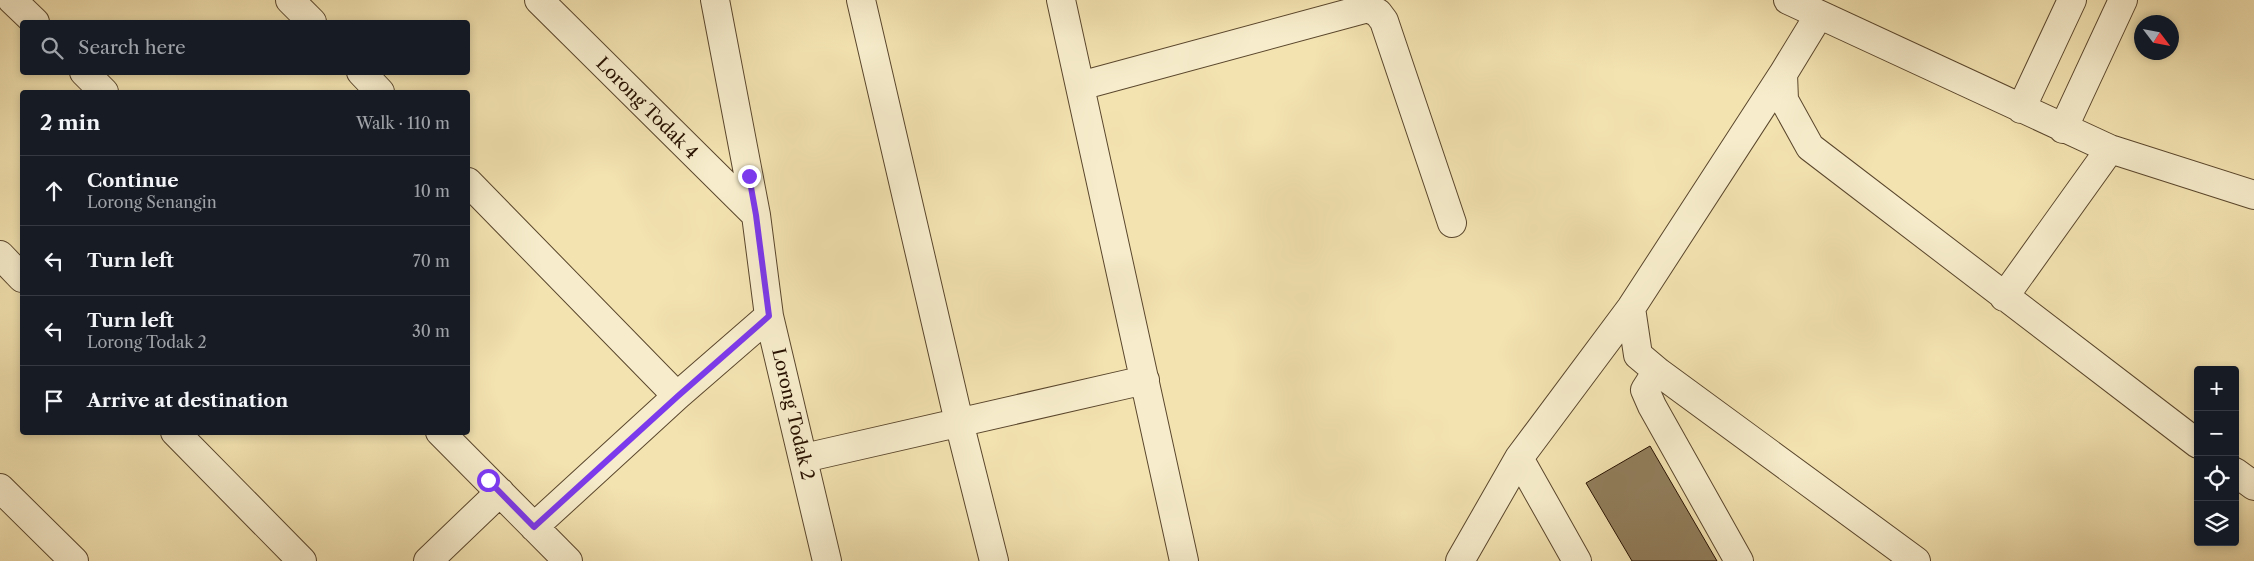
<!DOCTYPE html>
<meta charset="utf-8">
<style>
body{margin:0;font-family:"Libre Caslon Text",serif;background:#242831;color:#f1f3f6}
.controls{position:absolute;right:15px;bottom:15px;display:grid;overflow:hidden;border-radius:5px;box-shadow:0 2px 8px #0003}
.controls button{width:45px;height:45px;display:grid;place-items:center;padding:0;border:0;border-bottom:1px solid #363941;background:#171b24;color:#f1f3f6;font:25px sans-serif}
.compass{position:absolute;left:2134px;top:15px;width:45px;height:45px;border-radius:50%;background:#171b24;box-shadow:0 2px 8px #0003;rotate:122deg}
.stop{position:absolute;width:15px;height:15px;margin:-11px;border:4px solid #7c3aed;border-radius:50%;background:#fff}
.stop.end{background:#7c3aed;border-color:#fff;box-shadow:0 1px 5px #0008}
.list{margin:0;padding:0;list-style:none}
h2{display:flex;justify-content:space-between;align-items:center;height:65px;margin:0;padding:0 20px;font-size:21px}
h2 small{font-size:16px;font-weight:400;color:#9ea1a6}
.list li{display:grid;grid-template-columns:32px 1fr auto;gap:15px;align-items:center;box-sizing:border-box;height:70px;padding:0 20px;border-top:1px solid #363941}
.list b{display:block;font-size:19px;white-space:nowrap}
.list p{margin:0;font-size:16px;white-space:nowrap;color:#9ea1a6}
.list em{font-size:16px;font-style:normal;color:#9ea1a6}
.icon{flex:none;width:28px;height:28px;fill:none;stroke:currentColor;stroke-width:2;stroke-linecap:round;stroke-linejoin:round}
.map{position:relative;flex:none;width:2254px;height:561px;overflow:hidden}
.search{position:absolute;background:#171b24;box-shadow:0 2px 8px #0003;left:20px;top:20px;width:450px;height:55px;display:flex;align-items:center;gap:12px;box-sizing:border-box;padding:0 18px;border-radius:5px;color:#9ea1a6;font-size:19px}
.panel{position:absolute;background:#171b24;box-shadow:0 2px 8px #0003;left:20px;top:90px;width:450px;height:345px;border-radius:5px}
.map>svg:first-child{display:block}
.building{fill:#917e5c;stroke:#271100}
.lines{fill:none;stroke-linecap:round;stroke-linejoin:round}
.minor-casing{stroke:#5a462c;stroke-width:30}
.minor{stroke:#f7edcc;stroke-width:28}
.route{stroke:#7c3aed;stroke-width:6}
.labels{text-anchor:middle;dominant-baseline:central;stroke-width:5;stroke-linejoin:round;paint-order:stroke}
.street-label{font-size:18px;fill:#271100;stroke:#f7edcc}
</style>
<div class="map">
<svg width="2254" height="561" viewBox="0 0 2254 561">
<rect width="100%" height="100%" fill="#f3e3b1"/>
<filter id="stains"><feTurbulence type="fractalNoise" baseFrequency=".004" numOctaves="4"/><feColorMatrix values="0 0 0 0 .2 0 0 0 0 .09 0 0 0 0 .02 0 0 0 .5 -.17"/></filter>
<radialGradient id="worn" r=".72"><stop offset=".6" stop-color="#630" stop-opacity="0"/><stop offset="1" stop-color="#630" stop-opacity=".3"/></radialGradient>
<path class="building" d="M1650,446L1717,561H1632L1586,483Z"/>
<g class="lines">
<defs>
<path id="minor" d="M12,0L35,22
M290,0L312,22
M539,0L756,215
M715,0L756,215L769,316L827,561
M861,0L959,422L994,561
M1061,0L1184,561
M1788,0L2110,149L2254,195
M1819,15L1783,74L1784,100L1810,147L2198,444
M84,72L104,92
M361,72L380,92
M1080,86L1368,8L1378,13L1384,21L1452,223
M2021,109L2072,0
M2063,129L2123,0
M468,182L677,396
M0,255L22,278
M2004,297L2110,149
M1631,308L1638,355L1657,371L1916,561
M1657,371L1645,390L1652,406L1739,561
M175,432L302,561
M440,432L568,561
M804,458L1145,380
M1519,458L1577,561
M2235,472L2254,486
M0,488L74,561
M534,527L677,396L769,316
M428,561L500,492
M1460,561L1519,458L1631,308L1783,74"/>
</defs>
<use href="#minor" class="minor-casing"/>
<use href="#minor" class="minor"/>
</g>
<g class="lines">
<path class="route" d="M488,480L534,527L678,396L769,316L756,215L749,176"/>
</g>
<g class="labels">
<g class="street-label">
<text transform="translate(647 108) rotate(45)">Lorong Todak 4</text>
<text transform="translate(793 414) rotate(77)">Lorong Todak 2</text>
</g>
</g>
<rect width="100%" height="100%" filter="url(#stains)"/>
<rect width="100%" height="100%" fill="url(#worn)"/>
</svg>
<div class="controls">
<button>+</button>
<button>−</button>
<button><svg class="icon" aria-label="locate" viewBox="0 0 24 24"><circle cx="12" cy="12" r="6"/><path d="M12 2v4M12 18v4M2 12h4M18 12h4"/></svg></button>
<button><svg class="icon" aria-label="layers" viewBox="0 0 24 24"><path d="M12 4l9 5-9 5-9-5zM3 14l9 5 9-5"/></svg></button>
</div>
<svg class="compass" viewBox="-18 -18 36 36"><path d="M0-13l5 13h-10z" fill="#e53935"/><path d="M0 13l5-13h-10z" fill="#9ea1a6"/></svg>
<div class="stop" style="left:488px;top:480px"></div>
<div class="stop end" style="left:749px;top:176px"></div>
<div class="search"><svg class="icon" aria-label="search" viewBox="0 0 24 24"><circle cx="10" cy="10" r="6"/><path d="M15 15l6 6"/></svg>Search here</div>
<section class="panel">
<h2>2 min<small>Walk · 110 m</small></h2>
<ul class="list">
<li><svg class="icon" aria-label="ahead" viewBox="0 0 24 24"><path d="M12 20V5M6 11l6-6 6 6"/></svg><div><b>Continue</b><p>Lorong Senangin</p></div><em>10 m</em></li>
<li><svg class="icon" aria-label="left" viewBox="0 0 24 24"><path d="M17 20v-9H6M10 6l-5 5 5 5"/></svg><div><b>Turn left</b></div><em>70 m</em></li>
<li><svg class="icon" aria-label="left" viewBox="0 0 24 24"><path d="M17 20v-9H6M10 6l-5 5 5 5"/></svg><div><b>Turn left</b><p>Lorong Todak 2</p></div><em>30 m</em></li>
<li><svg class="icon" aria-label="arrive" viewBox="0 0 24 24"><path d="M6 21V4h12l-3 4 3 4H6"/></svg><div><b>Arrive at destination</b></div></li>
</ul>
</section>
</div>
